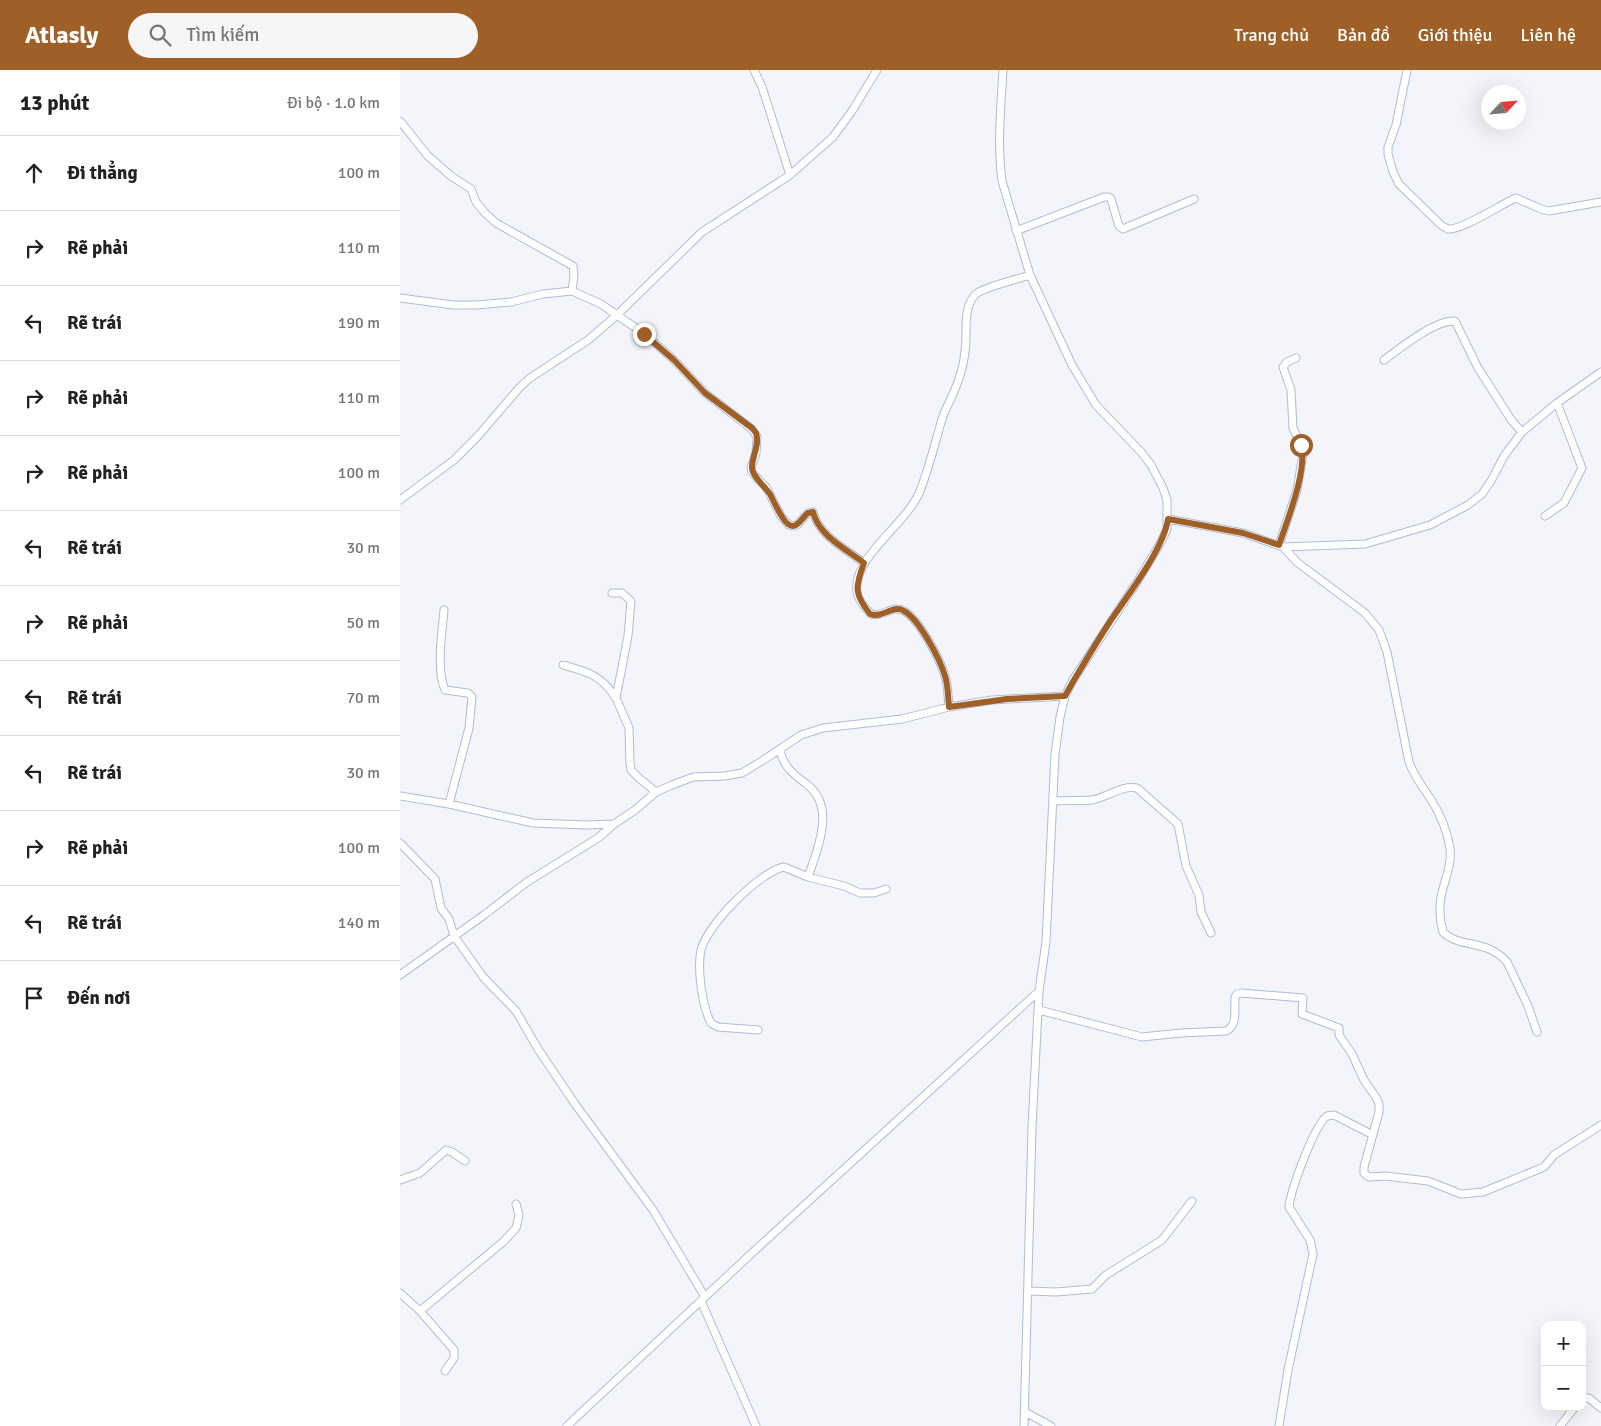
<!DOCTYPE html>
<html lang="vi">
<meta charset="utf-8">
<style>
body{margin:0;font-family:Signika,sans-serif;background:#f6f6f6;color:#222}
.controls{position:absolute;right:15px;bottom:15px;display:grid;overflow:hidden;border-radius:10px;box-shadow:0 5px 20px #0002}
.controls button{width:45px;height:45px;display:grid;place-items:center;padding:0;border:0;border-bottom:1px solid #e0e0e0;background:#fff;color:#222;font:25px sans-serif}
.compass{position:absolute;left:1081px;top:15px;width:45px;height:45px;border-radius:50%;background:#fff;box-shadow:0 5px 20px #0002;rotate:64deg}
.stop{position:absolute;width:15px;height:15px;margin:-11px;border:4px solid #9f6027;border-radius:50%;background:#fff}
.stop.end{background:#9f6027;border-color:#fff;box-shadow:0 1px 5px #0008}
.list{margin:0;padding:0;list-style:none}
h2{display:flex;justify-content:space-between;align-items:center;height:65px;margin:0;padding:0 20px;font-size:21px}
h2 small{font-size:16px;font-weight:400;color:#767676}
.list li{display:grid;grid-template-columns:32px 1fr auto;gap:15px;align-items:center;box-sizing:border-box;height:75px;padding:0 20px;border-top:1px solid #e0e0e0}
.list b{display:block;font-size:19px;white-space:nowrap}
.list em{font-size:16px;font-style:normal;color:#767676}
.icon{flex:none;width:28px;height:28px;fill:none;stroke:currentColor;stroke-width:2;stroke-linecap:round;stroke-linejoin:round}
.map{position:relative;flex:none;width:1201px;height:1356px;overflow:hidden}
header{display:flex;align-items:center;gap:30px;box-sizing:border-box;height:70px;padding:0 25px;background:#9f6027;color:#fff}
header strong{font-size:24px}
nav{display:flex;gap:28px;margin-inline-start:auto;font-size:18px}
.search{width:350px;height:45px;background:#f6f6f6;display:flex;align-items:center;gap:12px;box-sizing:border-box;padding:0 18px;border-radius:28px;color:#767676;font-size:19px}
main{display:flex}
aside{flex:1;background:#fff}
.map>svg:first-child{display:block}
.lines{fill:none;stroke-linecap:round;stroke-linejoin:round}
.minor-casing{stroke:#b1bbd6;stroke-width:9}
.minor{stroke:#fff;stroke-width:7}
.route{stroke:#9f6027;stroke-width:6}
</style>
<header>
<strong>Atlasly</strong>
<div class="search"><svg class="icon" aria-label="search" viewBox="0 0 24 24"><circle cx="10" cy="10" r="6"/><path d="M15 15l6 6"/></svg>Tìm kiếm</div>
<nav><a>Trang chủ</a><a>Bản đồ</a><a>Giới thiệu</a><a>Liên hệ</a></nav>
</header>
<main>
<aside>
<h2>13 phút<small>Đi bộ · 1.0 km</small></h2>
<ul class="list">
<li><svg class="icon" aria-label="ahead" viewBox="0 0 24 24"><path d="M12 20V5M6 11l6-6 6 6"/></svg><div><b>Đi thẳng</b></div><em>100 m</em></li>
<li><svg class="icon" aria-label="right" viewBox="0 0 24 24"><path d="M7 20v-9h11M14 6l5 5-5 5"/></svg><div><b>Rẽ phải</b></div><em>110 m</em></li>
<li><svg class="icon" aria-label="left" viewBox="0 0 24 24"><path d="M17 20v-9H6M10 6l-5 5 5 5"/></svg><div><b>Rẽ trái</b></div><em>190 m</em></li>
<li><svg class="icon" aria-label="right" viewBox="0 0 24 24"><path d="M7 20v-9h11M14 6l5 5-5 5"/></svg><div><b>Rẽ phải</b></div><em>110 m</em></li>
<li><svg class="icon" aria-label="right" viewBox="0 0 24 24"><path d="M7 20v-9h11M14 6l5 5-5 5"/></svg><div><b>Rẽ phải</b></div><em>100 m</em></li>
<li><svg class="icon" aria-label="left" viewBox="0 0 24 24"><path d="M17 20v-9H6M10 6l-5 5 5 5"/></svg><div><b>Rẽ trái</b></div><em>30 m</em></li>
<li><svg class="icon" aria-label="right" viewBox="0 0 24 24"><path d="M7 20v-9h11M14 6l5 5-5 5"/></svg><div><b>Rẽ phải</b></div><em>50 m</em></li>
<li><svg class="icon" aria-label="left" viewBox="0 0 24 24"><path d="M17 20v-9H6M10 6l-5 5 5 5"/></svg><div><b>Rẽ trái</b></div><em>70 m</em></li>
<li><svg class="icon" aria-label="left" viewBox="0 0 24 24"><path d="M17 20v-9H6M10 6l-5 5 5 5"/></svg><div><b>Rẽ trái</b></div><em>30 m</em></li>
<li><svg class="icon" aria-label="right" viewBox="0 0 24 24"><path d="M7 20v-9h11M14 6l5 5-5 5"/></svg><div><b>Rẽ phải</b></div><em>100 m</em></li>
<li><svg class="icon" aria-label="left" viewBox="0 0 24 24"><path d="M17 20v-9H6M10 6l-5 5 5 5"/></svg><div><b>Rẽ trái</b></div><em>140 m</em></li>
<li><svg class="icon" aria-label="arrive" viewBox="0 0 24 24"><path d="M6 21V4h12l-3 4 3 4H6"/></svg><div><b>Đến nơi</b></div></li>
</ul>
</aside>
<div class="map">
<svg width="1201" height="1356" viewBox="0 0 1201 1356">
<rect width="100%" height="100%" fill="#f3f5fb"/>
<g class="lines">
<defs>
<path id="minor" d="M354,0L362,17L390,105
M603,0C601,37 597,74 602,111L630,205L672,295L696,335L741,382L751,395L763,418L767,430V459L761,472L737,512L673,610L665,626L660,647L655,684L646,872L639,921L632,1057L624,1356
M1007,0L996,55L988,77V84L993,102L999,114L1041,155C1042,156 1046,158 1048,159C1061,161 1103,133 1116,128L1141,139L1149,141L1201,132
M0,51L28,86L51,106L71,119L76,132L85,143L96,153L173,196L174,205L172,221L201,234L246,265L274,290L305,323L352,359L357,367L356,383L351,398L352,402L356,407L366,417L381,446L389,455L394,456L398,454L408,443L413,442C419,466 446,479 464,493
M616,161L704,127H709L711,129L719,156L723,159L794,129
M0,228L53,235H77L111,232L143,224L172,221
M984,290C999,279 1036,249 1055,251L1078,298L1112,351L1122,362
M0,430L54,390L78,366L120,317L130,308L188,270L216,246L302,162L390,105L433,67L452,41L477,0
M1145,446L1164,433L1182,398L1157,333
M768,449L843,463L883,477L965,474L1030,455L1068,435L1082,424L1091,411L1104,386L1122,362L1157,333L1201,302
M879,475L897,420L903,384L901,375L893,358L891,320L883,297L887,292L896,288
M883,477L898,493L965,543L979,560L987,582L1009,692C1014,706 1022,716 1030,728C1040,743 1047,761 1050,778C1052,796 1044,811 1041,827C1039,838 1040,851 1043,862C1060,879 1086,868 1107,892L1128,936L1137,962
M212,523H222L231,531L228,566L216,628L229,658L230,693L231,700L240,709L256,722
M44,540C42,562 36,600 45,620L68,623L72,627L69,658L49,734
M163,595C188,602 201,605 216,628
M549,637C548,627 548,615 545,606C540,589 519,549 504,541C493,534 482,548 471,544C465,538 458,530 457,522C452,487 507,454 520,421C529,398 535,373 542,349C546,337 553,326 557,314C561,304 564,292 565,281C568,264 562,241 574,226C579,218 619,209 630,205
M380,679C382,695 393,704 405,713C437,735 418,778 408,807L444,816L460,823H474L486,819
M0,726L49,734L133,753L187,755L214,754
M653,731C666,730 679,731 692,730C708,727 721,715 737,718L778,754L786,796L799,825L801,842L811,863
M0,773L35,809L41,838L49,849L54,866L84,908L116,941L138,979L175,1034L253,1140L305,1227
M0,905L84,845L127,812L198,768L214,754L235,740L256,722L272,715L293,707L324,706L342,703L362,691L401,665L423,658L502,649L549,637L592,630L665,626
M639,940L742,967L781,963L826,961C838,956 834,939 835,927L837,924L841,923L903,928L902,944L939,958V965L952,984L964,1010L977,1029L979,1034V1042L964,1097V1103L969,1107L985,1106L1028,1111L1061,1124L1083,1122L1144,1097L1154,1085L1201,1055
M358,960L318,957L311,953C302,936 297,899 301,880C307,855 359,802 384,797L408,807
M0,1110L20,1103L46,1080L52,1082L65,1091
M628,1221L656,1222L692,1219L706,1205L762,1170L792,1131
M0,1223L20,1241L54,1280V1288L45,1301
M301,1231L356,1356
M20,1241L103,1172L116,1158L119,1145L116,1134
M1182,1329L1184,1328H1189L1201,1338
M625,1342L651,1356
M167,1356L352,1183L639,921
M879,1356L888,1300L913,1184L910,1170L889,1137C891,1119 914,1056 927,1046L934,1045L971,1064
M1160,1356L1175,1337"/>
</defs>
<use href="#minor" class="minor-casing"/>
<use href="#minor" class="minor"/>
</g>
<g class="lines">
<path class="route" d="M244,264L274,290L305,323L352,358L356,363C360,375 352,386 352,397C351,406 367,418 371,426C374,432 385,457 393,456C398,456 404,446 408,443L413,442C419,466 446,479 464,493C455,517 454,524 470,544C482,549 493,534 504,541C519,549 540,589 545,606C548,615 548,627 549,637L607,629L665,626L674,610C686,590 698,570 711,550C728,525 764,478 768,449L843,463L879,475C887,451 908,399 901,375"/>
</g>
</svg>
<div class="controls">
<button>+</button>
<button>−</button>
</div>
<svg class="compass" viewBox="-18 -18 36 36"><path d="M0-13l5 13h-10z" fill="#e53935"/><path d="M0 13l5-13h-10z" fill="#767676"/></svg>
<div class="stop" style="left:901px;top:375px"></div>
<div class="stop end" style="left:244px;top:264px"></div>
</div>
</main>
